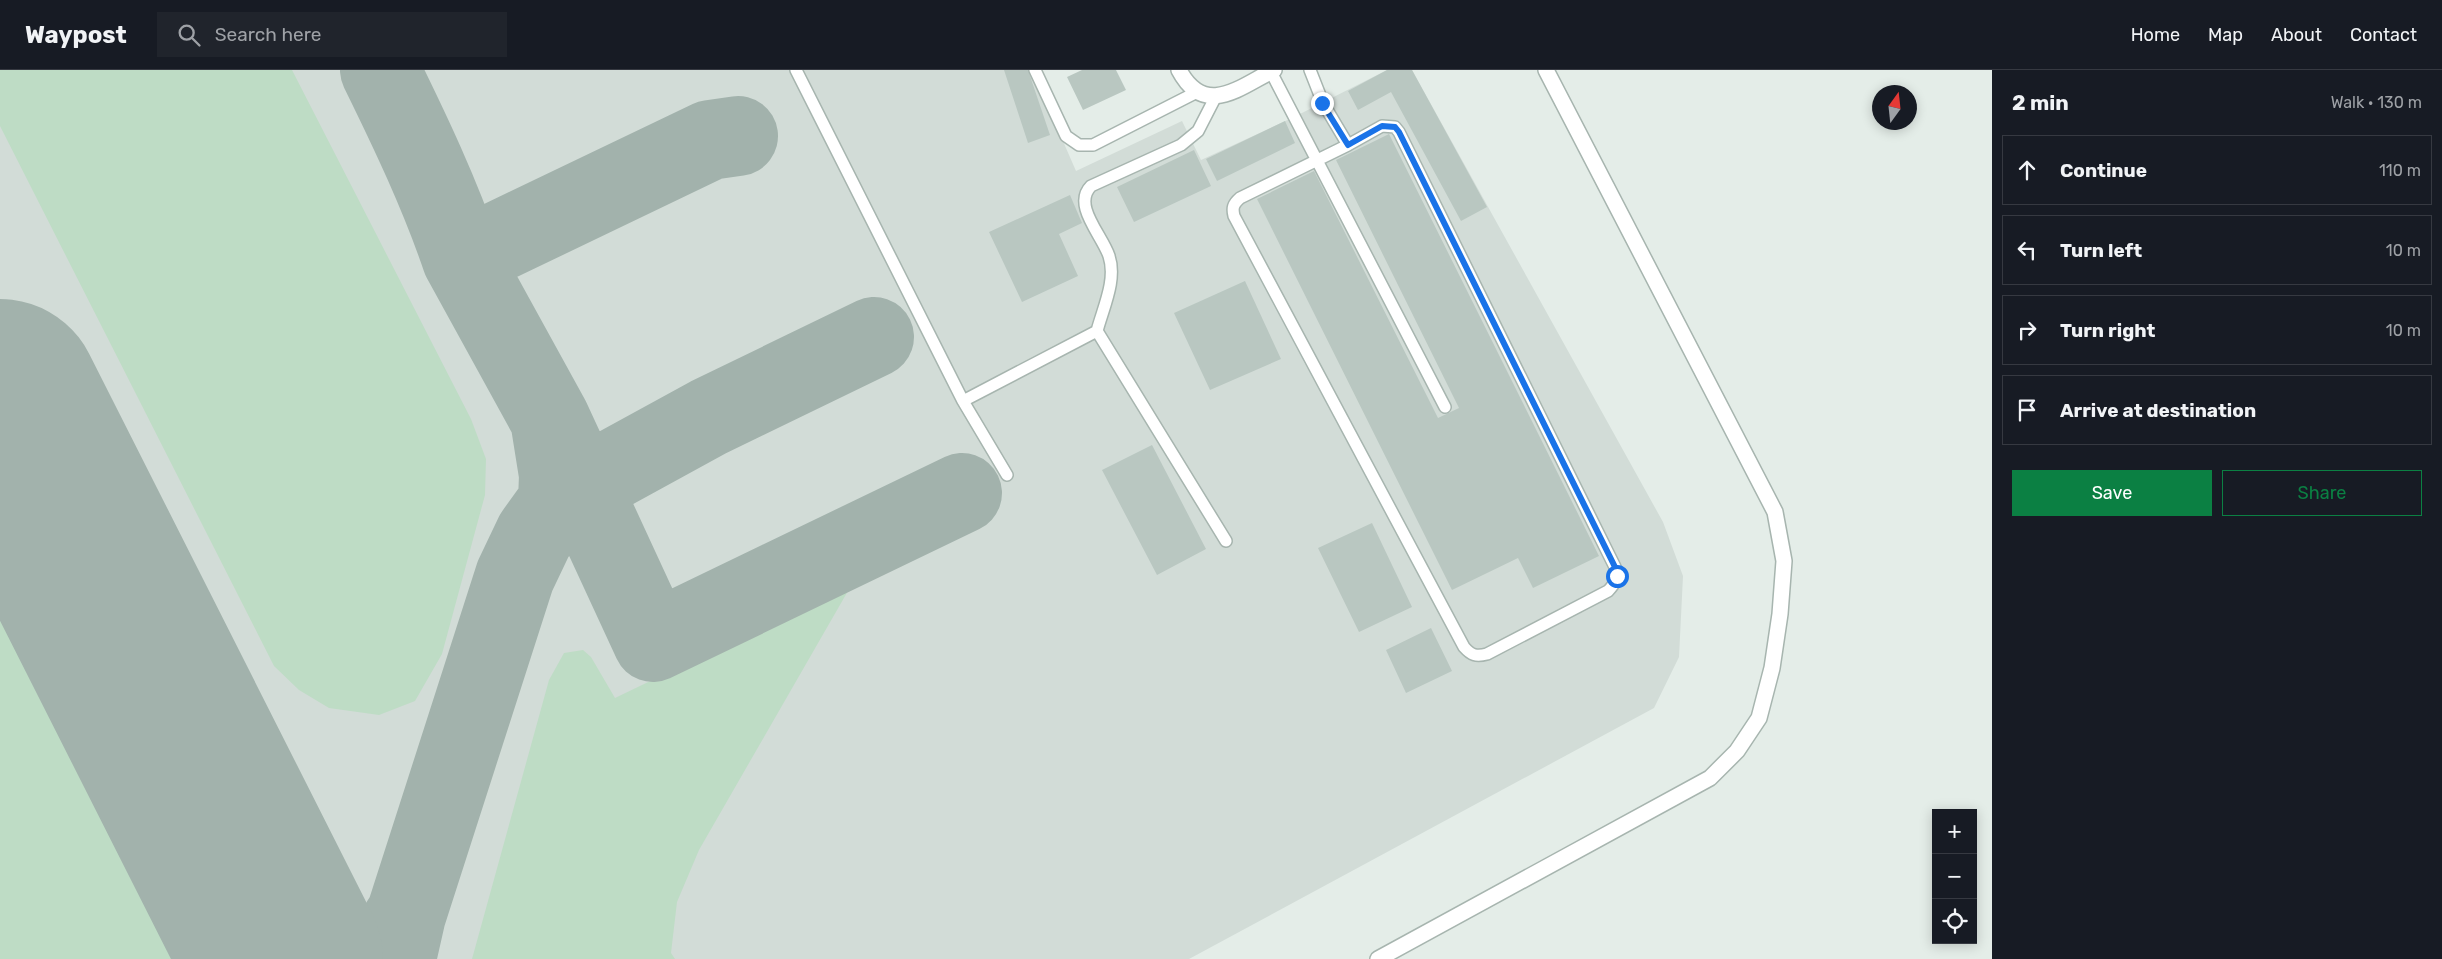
<!DOCTYPE html>
<meta charset="utf-8">
<style>
body{margin:0;font-family:Rubik,sans-serif;background:#20242c;color:#f1f3f6}
.controls{position:absolute;right:15px;bottom:15px;display:grid;overflow:hidden;border-radius:0px;box-shadow:0 2px 12px #0003}
.controls button{width:45px;height:45px;display:grid;place-items:center;padding:0;border:0;border-bottom:1px solid #363941;background:#171b24;color:#f1f3f6;font:25px sans-serif}
.compass{position:absolute;left:1872px;top:15px;width:45px;height:45px;border-radius:50%;background:#171b24;box-shadow:0 2px 12px #0003;rotate:15deg}
.stop{position:absolute;width:15px;height:15px;margin:-11px;border:4px solid #1a73e8;border-radius:50%;background:#fff}
.stop.end{background:#1a73e8;border-color:#fff;box-shadow:0 1px 5px #0008}
.list{margin:0;padding:0;list-style:none}
h2{display:flex;justify-content:space-between;align-items:center;height:65px;margin:0;padding:0 20px;font-size:21px}
h2 small{font-size:16px;font-weight:400;color:#9ea1a6}
.list li{display:grid;grid-template-columns:32px 1fr auto;gap:15px;align-items:center;box-sizing:border-box;height:70px;margin:0 10px 10px;padding:0 10px;border:1px solid #363941;border-radius:0px}
.list b{display:block;font-size:19px;white-space:nowrap}
.list em{font-size:16px;font-style:normal;color:#9ea1a6}
.actions{display:flex;gap:10px;padding:15px 20px}
.actions a{flex:1;padding:11px 0;border:1px solid #0b8043;border-radius:0px;text-align:center;font-size:18px;color:#0b8043}
.actions .main{background:#0b8043;color:#fff}
.icon{flex:none;width:28px;height:28px;fill:none;stroke:currentColor;stroke-width:2;stroke-linecap:round;stroke-linejoin:round}
.map{position:relative;flex:none;width:1992px;height:889px;overflow:hidden}
header{display:flex;align-items:center;gap:30px;box-sizing:border-box;height:70px;padding:0 25px;background:#171b24;border-bottom:1px solid #363941}
header strong{font-size:24px}
nav{display:flex;gap:28px;margin-inline-start:auto;font-size:18px}
.search{width:350px;height:45px;background:#20242c;display:flex;align-items:center;gap:12px;box-sizing:border-box;padding:0 18px;border-radius:0px;color:#9ea1a6;font-size:19px}
main{display:flex}
aside{flex:1;background:#171b24}
.map>svg:first-child{display:block}
.built{fill:#d2dcd7}
.green{fill:#bedcc5}
.lines{fill:none;stroke-linecap:round;stroke-linejoin:round}
.taxiway{stroke:#a2b2ac;stroke-width:80}
.runway{stroke:#a2b2ac;stroke-width:200}
.building{fill:#b9c7c1}
.lane-casing{stroke:#a7b5af;stroke-width:14}
.street-casing{stroke:#a7b5af;stroke-width:18}
.lane{stroke:#fff;stroke-width:11}
.street{stroke:#fff;stroke-width:15}
.route{stroke:#1a73e8;stroke-width:6}
</style>
<header>
<strong>Waypost</strong>
<div class="search"><svg class="icon" aria-label="search" viewBox="0 0 24 24"><circle cx="10" cy="10" r="6"/><path d="M15 15l6 6"/></svg>Search here</div>
<nav><a>Home</a><a>Map</a><a>About</a><a>Contact</a></nav>
</header>
<main>
<div class="map">
<svg width="1992" height="889" viewBox="0 0 1992 889">
<rect width="100%" height="100%" fill="#e4ede8"/>
<path class="built" d="M0,0H1032L1076,101L1182,51L1201,90L1294,47L1387,0H1412L1663,452L1683,506L1679,587L1654,638L1189,889H0Z"/>
<path class="green" d="M0,0H292L471,349L486,389L485,425L442,584L415,631L379,645L329,638L299,620L274,596L0,56Z
M852,514L699,780L677,832L671,883L675,889H472L549,610L564,583L583,580L591,587L615,628Z
M0,531L185,889H0Z"/>
<g class="lines">
<path class="taxiway" d="M380,0C410,61 440,124 462,189L550,349L653,572L962,423
M462,189L710,70L738,66
M542,457L581,417L709,347L874,267
M258,841C265,849 272,858 280,864C312,889 362,889 393,865C398,859 401,851 406,845
M396,889L406,845L515,506L535,464L558,432L559,405L551,355"/>
<path class="runway" d="M0,329L283,889"/>
</g>
<path class="building" d="M1004,0H1028L1050,65L1028,73Z
M1082,0H1116L1126,20L1083,40L1067,7Z
M1387,0H1412L1487,137L1461,151L1391,22L1358,40L1348,21Z
M1285,51L1295,73L1217,111L1206,89Z
M1389,64L1599,486L1533,518L1518,488L1452,520L1257,129L1314,101L1438,348L1459,338L1336,90Z
M1194,80L1211,116L1134,152L1117,117Z
M1070,125L1082,153L1059,164L1078,206L1022,232L989,162Z
M1245,211L1281,289L1210,320L1174,243Z
M1152,375L1206,479L1157,505L1102,400Z
M1372,453L1412,537L1359,562L1318,478Z
M1431,558L1452,601L1406,623L1386,580Z"/>
<g class="lines">
<defs>
<path id="lane" d="M796,0L963,331L1007,405
M1035,0L1066,66L1079,75H1093L1199,21
M1270,0L1445,337
M1310,0L1323,33L1348,75L1382,56L1395,57L1399,62L1615,497C1617,508 1616,513 1608,521L1487,584C1476,587 1471,585 1464,577L1234,146C1232,138 1233,134 1240,128L1348,75
M1097,261L1226,471
M963,331L1097,261C1103,238 1117,210 1109,186C1102,165 1072,135 1091,116L1181,75L1198,61L1216,26"/>
<path id="street" d="M1179,0C1205,49 1241,16 1274,0
M1378,889L1710,708L1737,681L1759,648L1772,598L1780,544L1784,491L1775,442L1546,0"/>
</defs>
<use href="#lane" class="lane-casing"/>
<use href="#street" class="street-casing"/>
<use href="#lane" class="lane"/>
<use href="#street" class="street"/>
</g>
<g class="lines">
<path class="route" d="M1322,33L1348,75L1382,56L1395,57L1399,62L1615,497L1617,506"/>
</g>
</svg>
<div class="controls">
<button>+</button>
<button>−</button>
<button><svg class="icon" aria-label="locate" viewBox="0 0 24 24"><circle cx="12" cy="12" r="6"/><path d="M12 2v4M12 18v4M2 12h4M18 12h4"/></svg></button>
</div>
<svg class="compass" viewBox="-18 -18 36 36"><path d="M0-13l5 13h-10z" fill="#e53935"/><path d="M0 13l5-13h-10z" fill="#9ea1a6"/></svg>
<div class="stop" style="left:1617px;top:506px"></div>
<div class="stop end" style="left:1322px;top:33px"></div>
</div>
<aside>
<h2>2 min<small>Walk · 130 m</small></h2>
<ul class="list">
<li><svg class="icon" aria-label="ahead" viewBox="0 0 24 24"><path d="M12 20V5M6 11l6-6 6 6"/></svg><div><b>Continue</b></div><em>110 m</em></li>
<li><svg class="icon" aria-label="left" viewBox="0 0 24 24"><path d="M17 20v-9H6M10 6l-5 5 5 5"/></svg><div><b>Turn left</b></div><em>10 m</em></li>
<li><svg class="icon" aria-label="right" viewBox="0 0 24 24"><path d="M7 20v-9h11M14 6l5 5-5 5"/></svg><div><b>Turn right</b></div><em>10 m</em></li>
<li><svg class="icon" aria-label="arrive" viewBox="0 0 24 24"><path d="M6 21V4h12l-3 4 3 4H6"/></svg><div><b>Arrive at destination</b></div></li>
</ul>
<div class="actions"><a class="main">Save</a><a>Share</a></div>
</aside>
</main>
